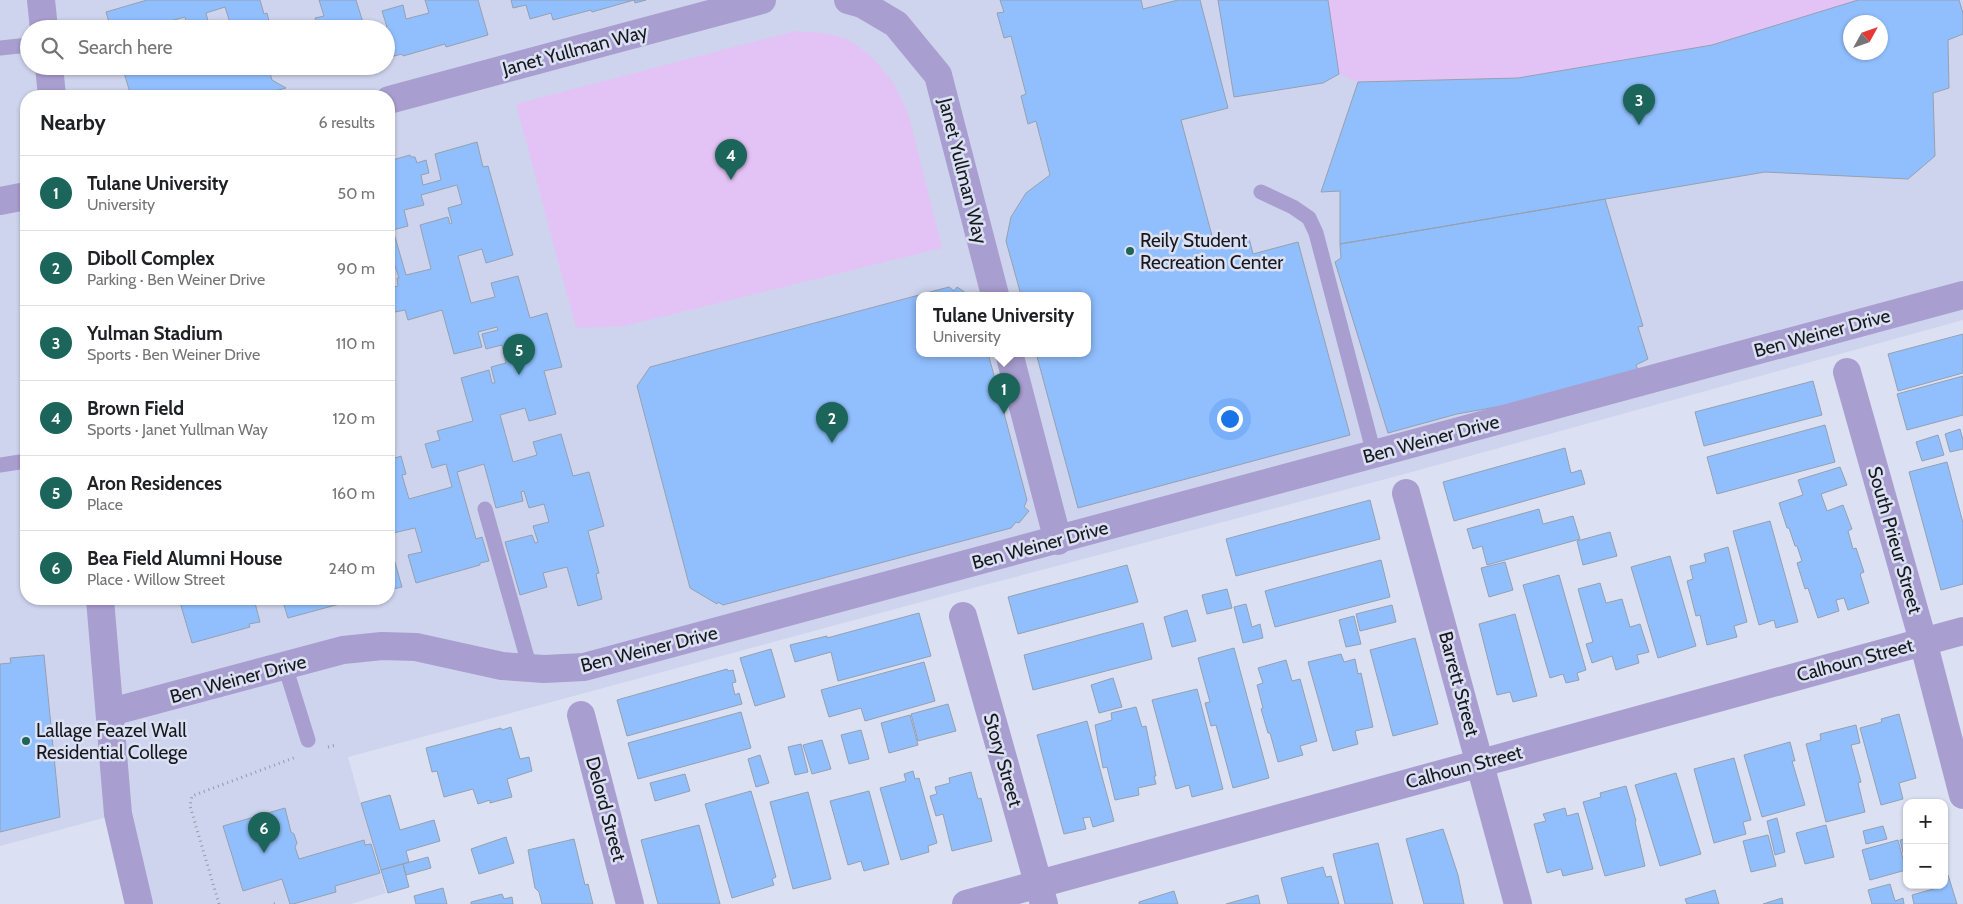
<!DOCTYPE html>
<meta charset="utf-8">
<style>
body{margin:0;font-family:Cabin,sans-serif;background:#f2f2f2;color:#202124}
.controls{position:absolute;right:15px;bottom:15px;display:grid;overflow:hidden;border-radius:10px;box-shadow:0 1px 4px #0004}
.controls button{width:45px;height:45px;display:grid;place-items:center;padding:0;border:0;border-bottom:1px solid #e0e0e0;background:#fff;color:#202124;font:25px sans-serif}
.compass{position:absolute;left:1843px;top:15px;width:45px;height:45px;border-radius:50%;background:#fff;box-shadow:0 1px 4px #0004;rotate:50deg}
.you{position:absolute;left:1229px;top:418px;width:18px;height:18px;margin:-12px;border:4px solid #fff;border-radius:50%;background:#1a73e8;box-shadow:0 0 0 8px #1a73e833}
.badge{display:grid;place-items:center;width:32px;height:32px;border-radius:50%;background:#1c655a;color:#fff;font-size:16px;font-weight:700}
.pin{position:absolute;translate:-50% -41px;filter:drop-shadow(0 1px 2px #0008)}
.pin::after{content:'';position:absolute;top:26px;width:18px;height:15px;background:inherit;clip-path:polygon(0 0,100% 0,50% 100%)}
.popup{position:absolute;left:916px;top:292px;width:175px;height:65px;box-sizing:border-box;display:grid;place-content:center;border-radius:10px;background:#fff;filter:drop-shadow(0 1px 4px #0005);font-size:16px;white-space:nowrap;color:#757577}
.popup b{font-size:19px;color:#202124}
.popup::after{content:'';position:absolute;left:50%;top:100%;margin-left:-10px;border:10px solid transparent;border-top-color:#fff}
.list{margin:0;padding:0;list-style:none}
h2{display:flex;justify-content:space-between;align-items:center;height:65px;margin:0;padding:0 20px;font-size:21px}
h2 small{font-size:16px;font-weight:400;color:#757577}
.list li{display:grid;grid-template-columns:32px 1fr auto;gap:15px;align-items:center;box-sizing:border-box;height:75px;padding:0 20px;border-top:1px solid #e0e0e0}
.list b{display:block;font-size:19px;white-space:nowrap}
.list p{margin:0;font-size:16px;white-space:nowrap;color:#757577}
.list em{font-size:16px;font-style:normal;color:#757577}
.icon{flex:none;width:28px;height:28px;fill:none;stroke:currentColor;stroke-width:2;stroke-linecap:round;stroke-linejoin:round}
.map{position:relative;flex:none;width:1963px;height:904px;overflow:hidden}
.search{position:absolute;background:#fff;box-shadow:0 1px 4px #0004;left:20px;top:20px;width:375px;height:55px;display:flex;align-items:center;gap:12px;box-sizing:border-box;padding:0 18px;border-radius:28px;color:#757577;font-size:19px}
.panel{position:absolute;background:#fff;box-shadow:0 1px 4px #0004;left:20px;top:90px;width:375px;height:515px;border-radius:20px}
.map>svg:first-child{display:block}
.built{fill:#ced4ed;fill-rule:evenodd}
.garden{fill:#e3c3f5}
.building{fill:#91bffe;stroke:#95a0b0;fill-rule:evenodd}
.lines{fill:none;stroke-linecap:round;stroke-linejoin:round}
.path{stroke:#969aa8;stroke-width:3;stroke-dasharray:1 4;stroke-linecap:butt}
.lane{stroke:#a89ed0;stroke-width:15}
.street{stroke:#a89ed0;stroke-width:28}
.poi-dot{fill:#1c655a;stroke:#dbe0f2;stroke-width:2}
.labels{text-anchor:middle;dominant-baseline:central;stroke-width:5;stroke-linejoin:round;paint-order:stroke}
.street-label{font-size:19px;fill:#16181e;stroke:#dbe0f2}
.poi-label{font-size:19px;fill:#16181e;stroke:#dbe0f2;text-anchor:start}
</style>
<div class="map">
<svg width="1963" height="904" viewBox="0 0 1963 904">
<rect width="100%" height="100%" fill="#dbe0f2"/>
<path class="built" d="M0,0H1963V320L1397,476L958,592L348,757L386,893L351,904H139L118,814L0,846ZM1850,22H1880V52H1850ZM29,29H386V66H29ZM26,96H389V599H26ZM920,295H1088V353H920Z"/>
<path class="garden" d="M1328,0H1859L1712,45L1518,78L1358,82L1339,74Z
M795,31L824,33L848,39L871,56L893,82L908,113L942,248L625,326L576,328L516,104Z"/>
<path class="building" d="M147,0H260L264,14L267,13L271,29H232L225,7L206,13L210,29H188L185,17L159,24L161,29H111L106,12Z
M319,0H356L365,29H318L315,18L324,16Z
M425,0H478L488,35L446,47L445,44L403,56L402,54L386,58V29H381L387,27L382,11L403,5L406,19L429,13Z
M511,0H646L635,3L634,0L592,12L591,10L553,20L551,13L530,19L526,5L513,8Z
M1000,0H1141L1143,9L1178,0H1200L1228,108L1181,120L1215,247L1249,238L1253,254L1298,242L1350,435L1078,508L1036,353H1088V295H1021L1006,241L1011,217L1026,193L1050,175L1036,121L1028,124L1021,96L1026,94L1011,36L1004,38L997,13L1004,12Z
M1218,0H1328L1339,74L1323,83L1234,97Z
M1858,0H1959L1963,13V34L1948,40L1949,88L1933,93L1935,156L1908,179L1765,172L1340,244V191L1321,192L1358,82L1518,78L1712,45ZM1850,22H1880V52H1850Z
M122,66H252L254,74L269,70L272,80L286,88L256,96H131Z
M477,142L483,167L488,166L513,255L486,263L482,249L458,256L471,303L495,297L491,283L518,276L530,318L547,313L562,367L544,371L556,414L529,421L525,408L500,415L513,462L537,455L533,442L561,434L573,476L589,472L604,526L588,531L599,573L596,574L602,599L578,606L567,567L543,573L547,587L520,595L505,542L532,535L535,543L538,542L533,526L549,522L544,504L529,508L524,491L521,492L523,501L496,508L484,464L457,472L476,539L482,537L489,561L480,563V565L416,583L408,555L422,552L415,528L389,534V460L401,456L406,474L402,475L409,499L452,487L446,464L432,468L425,444L440,440L437,431L473,421L461,378L489,370L492,383H495L491,367L506,363L502,345L486,349L482,334L498,330L497,327L478,332L482,347L454,354L442,310L408,320L405,310L390,313L389,288L398,286L397,278H399L394,263L389,264V161L410,155L411,157H415L417,163L426,160L429,173L421,175L423,185L441,180L435,154ZM457,185L462,204L448,208L452,223L450,224L448,217L420,225L431,269L406,275L393,230L408,226L404,210L424,205L421,195Z
M1605,199L1643,326L1638,327L1648,359L1636,365L1639,372L1563,395L1457,414L1388,433L1335,262L1341,258L1340,244Z
M949,287L954,291L957,287L969,295H920V353H988L1027,500L1024,507L1029,511L1019,523L1016,522L1011,528L723,605L718,602L717,604L690,588L637,386L650,367Z
M1963,334V373L1898,391L1888,354Z
M1963,376V415L1907,430L1897,394Z
M1813,381L1822,415L1704,446L1695,412Z
M1825,425L1835,462L1717,494L1707,457Z
M1960,429L1963,440V449L1950,452L1945,434Z
M1938,435L1944,455L1922,461L1916,442Z
M1565,448L1571,473L1581,470L1585,484L1454,521L1443,482Z
M1947,462L1963,523V584L1941,590L1909,472Z
M1840,467L1847,485L1821,494L1827,511L1843,505L1852,529L1848,531L1853,549L1856,548L1864,572L1860,574L1869,603L1848,610L1844,598L1836,600L1839,611L1818,618L1808,588L1805,589L1797,563L1802,561L1797,546H1795L1789,528H1787L1779,503L1803,495L1798,480Z
M1370,500L1380,539L1236,576L1226,539Z
M1539,509L1543,524L1573,516L1580,539L1487,565L1482,546L1473,549L1467,529Z
M1770,521L1798,622L1776,628L1774,620L1759,625L1733,531Z
M1610,532L1617,556L1583,565L1577,541Z
M1728,547L1747,622L1734,626L1737,637L1707,645L1700,615L1696,616L1687,581L1693,579L1690,566L1706,562L1704,554Z
M1670,556L1696,646L1658,658L1631,567Z
M394,559L402,587L389,590V561Z
M1381,560L1390,597L1275,627L1265,591Z
M1505,562L1513,590L1489,597L1481,568Z
M1127,565L1138,602L1018,634L1008,597Z
M1559,575L1586,670L1577,673L1579,680L1566,683L1563,674L1550,678L1523,585Z
M1600,583L1606,603L1622,599L1630,627L1640,624L1649,652L1637,655L1639,663L1616,670L1612,656L1592,663L1586,644L1593,642L1578,589Z
M1227,589L1232,608L1207,614L1202,595Z
M179,599H231L232,602L254,599L260,622L249,624L250,627L192,643Z
M282,599H358L288,618Z
M1246,604L1252,627L1260,624L1263,638L1243,643L1234,607Z
M1392,605L1396,622L1360,631L1356,614Z
M1187,610L1196,641L1172,647L1164,617Z
M919,613L931,656L838,681L831,652L795,662L790,645L827,636V638Z
M1515,614L1537,696L1513,702L1510,692L1497,695L1479,624Z
M1354,616L1361,644L1346,647L1339,620Z
M1143,623L1152,659L1033,690L1024,655Z
M1415,638L1438,724L1393,736L1370,650Z
M1234,648L1269,778L1233,788L1216,725L1211,726L1205,703L1210,702L1198,658Z
M771,649L785,697L755,706L740,658Z
M1341,654L1344,662L1355,659L1358,674L1361,673L1373,727L1355,731L1358,744L1333,751L1308,662Z
M44,655L60,817L0,832V664L11,663L10,658Z
M1286,660L1292,681L1300,679L1317,741L1300,746L1303,755L1278,762L1270,733H1268L1261,709L1263,708L1257,685L1263,683L1258,668Z
M924,662L935,701L865,721L861,708L829,717L821,690Z
M727,669L728,671L733,670L736,682L732,683L735,695L739,693L742,704L627,736L617,700Z
M1113,678L1122,707L1099,713L1091,685Z
M1197,689L1223,789L1192,797L1189,785L1176,789L1152,700Z
M948,704L956,731L918,741L911,714Z
M1136,707L1142,727L1146,726L1156,776H1154L1156,784L1138,788L1139,795L1115,800L1107,767L1103,768L1095,725L1112,720L1111,713Z
M741,712L751,748L638,779L628,743Z
M1899,714L1916,778L1899,783L1903,799L1881,805L1860,728L1882,722L1881,719Z
M910,715L918,745L889,753L881,723Z
M1087,721L1114,821L1093,827L1090,817L1083,818L1086,829L1064,834L1037,735Z
M1856,725L1860,743L1851,745L1861,782L1858,783L1865,812L1826,822L1806,744L1821,740L1820,734Z
M511,727L520,759L529,757L532,771L507,779L512,797L490,803V800L478,804L473,789L444,797L437,771L432,772L426,748L501,728L502,730Z
M861,730L869,759L849,764L841,735Z
M822,740L831,769L812,774L803,745Z
M1790,742L1795,761H1792L1805,805L1762,817L1744,755Z
M801,744L808,772L795,775L788,747Z
M760,755L769,783L756,787L748,759Z
M1734,758L1751,820L1743,822L1746,834L1714,843L1694,769Z
M913,771L915,779L919,778L937,843L928,846L929,852L901,860L880,788L906,781L904,774Z
M971,772L978,799L981,798L992,841L952,851L943,814L936,816L930,796L937,794L935,787L950,783L949,778Z
M1676,773L1701,854L1660,866L1635,785Z
M685,774L690,791L655,801L650,783Z
M1626,786L1636,821L1635,822L1645,866L1605,876L1583,802L1601,797L1600,793Z
M751,791L776,877L772,879L774,885L732,898L705,804Z
M869,791L889,864L864,871L861,861L848,865L830,801Z
M808,792L831,879L793,889L770,802Z
M390,795L400,830L434,820L440,841L406,851L409,862L381,870L361,803Z
M285,808L291,832L294,834L297,843L295,847L299,859L364,840L365,845L371,844L380,873L335,886L336,892L293,904H290L282,879L243,891L223,826Z
M1565,808L1567,816L1578,813L1593,869L1563,876L1561,869L1547,873L1534,824L1546,821L1543,814Z
M1777,818L1785,852L1775,855L1767,821Z
M699,825L720,904H658L641,840Z
M1826,825L1834,857L1805,864L1796,833Z
M1883,826L1887,839L1866,844L1863,831Z
M1443,829L1458,875L1464,904H1424L1406,839Z
M1768,835L1776,866L1751,872L1743,841Z
M506,837L514,863L479,874L471,849Z
M574,839L585,885L588,884L593,904H542L539,892L535,888L528,850Z
M1907,839V865H1906L1900,840Z
M1898,840L1906,870L1870,880L1862,850Z
M1378,843L1393,904H1345L1333,854Z
M428,857L431,868L406,875L403,864Z
M403,864L409,887L388,893L381,870Z
M1323,867L1326,877L1331,876L1339,904H1288L1281,878Z
M1948,875L1957,904H1914L1912,895L1937,888V885H1944V876Z
M1890,884L1895,901L1903,898L1904,904H1872L1868,890Z
M443,888L447,904H416L414,896Z
M1715,890L1719,904H1687L1685,899Z
M1174,891L1178,904H1139V902Z
M502,894L504,899L512,897L513,904H471V902Z
M1258,895L1260,904H1226Z
M1782,898L1783,904H1763Z"/>
<g class="lines">
<path class="path" d="M328,747L336,745
M219,904L190,806L192,796L296,757
M274,904L277,903"/>
<path class="lane" d="M0,48L29,45
M1261,192L1293,207L1309,218L1316,233L1374,454
M0,465L26,461
M485,509L530,668
M285,666L308,740"/>
<path class="street" d="M41,0L44,29
M848,0L862,4L896,24L938,75L995,295
M49,66L52,96
M389,100L762,0
M0,201L26,196
M1009,353L1058,541
M1847,372L1923,641L1963,795
M1406,493L1518,904
M100,599L118,814L139,904
M963,616L1044,904
M111,712L343,650L382,646L416,647L502,666L544,669L584,667L1963,295
M581,715L630,904
M966,904L1963,631"/>
</g>
<g class="poi-dot">
<circle cx="1130" cy="251" r="5"/>
<circle cx="26" cy="741" r="5"/>
</g>
<g class="labels">
<g class="street-label">
<text transform="translate(575 50) rotate(-15)">Janet Yullman Way</text>
<text transform="translate(963 171) rotate(76)">Janet Yullman Way</text>
<text transform="translate(1822 333) rotate(-15)">Ben Weiner Drive</text>
<text transform="translate(1431 439) rotate(-15)">Ben Weiner Drive</text>
<text transform="translate(1895 540) rotate(74)">South Prieur Street</text>
<text transform="translate(1040 545) rotate(-15)">Ben Weiner Drive</text>
<text transform="translate(649 649) rotate(-14)">Ben Weiner Drive</text>
<text transform="translate(1855 660) rotate(-15)">Calhoun Street</text>
<text transform="translate(238 679) rotate(-15)">Ben Weiner Drive</text>
<text transform="translate(1459 684) rotate(75)">Barrett Street</text>
<text transform="translate(1003 760) rotate(74)">Story Street</text>
<text transform="translate(1464 767) rotate(-15)">Calhoun Street</text>
<text transform="translate(606 809) rotate(75)">Delord Street</text>
</g>
<g class="poi-label">
<text x="1140" y="240">Reily Student<tspan x="1140" dy="22">Recreation Center</tspan></text>
<text x="36" y="730">Lallage Feazel Wall<tspan x="36" dy="22">Residential College</tspan></text>
</g>
</g>
</svg>
<div class="controls">
<button>+</button>
<button>−</button>
</div>
<svg class="compass" viewBox="-18 -18 36 36"><path d="M0-13l5 13h-10z" fill="#e53935"/><path d="M0 13l5-13h-10z" fill="#757577"/></svg>
<div class="you"></div>
<div class="pin badge" style="left:1004px;top:414px">1</div>
<div class="popup"><b>Tulane University</b>University</div>
<div class="pin badge" style="left:832px;top:443px">2</div>
<div class="pin badge" style="left:1639px;top:125px">3</div>
<div class="pin badge" style="left:731px;top:180px">4</div>
<div class="pin badge" style="left:519px;top:375px">5</div>
<div class="pin badge" style="left:264px;top:853px">6</div>
<div class="search"><svg class="icon" aria-label="search" viewBox="0 0 24 24"><circle cx="10" cy="10" r="6"/><path d="M15 15l6 6"/></svg>Search here</div>
<section class="panel">
<h2>Nearby<small>6 results</small></h2>
<ul class="list">
<li><span class="badge">1</span><div><b>Tulane University</b><p>University</p></div><em>50 m</em></li>
<li><span class="badge">2</span><div><b>Diboll Complex</b><p>Parking · Ben Weiner Drive</p></div><em>90 m</em></li>
<li><span class="badge">3</span><div><b>Yulman Stadium</b><p>Sports · Ben Weiner Drive</p></div><em>110 m</em></li>
<li><span class="badge">4</span><div><b>Brown Field</b><p>Sports · Janet Yullman Way</p></div><em>120 m</em></li>
<li><span class="badge">5</span><div><b>Aron Residences</b><p>Place</p></div><em>160 m</em></li>
<li><span class="badge">6</span><div><b>Bea Field Alumni House</b><p>Place · Willow Street</p></div><em>240 m</em></li>
</ul>
</section>
</div>
